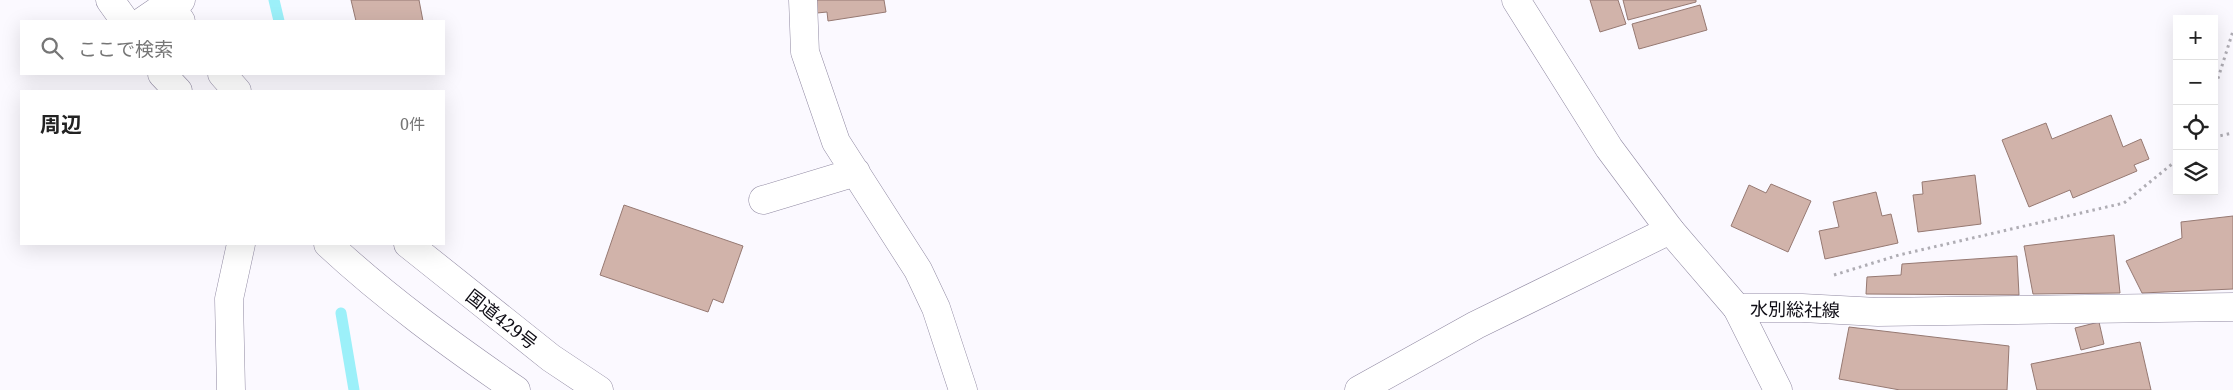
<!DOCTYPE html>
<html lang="ja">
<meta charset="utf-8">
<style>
body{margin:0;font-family:"Noto Serif","Noto Sans JP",serif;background:#f6f6f6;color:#222}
.controls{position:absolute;right:15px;top:15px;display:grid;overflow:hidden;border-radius:0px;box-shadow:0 5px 20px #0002}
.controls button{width:45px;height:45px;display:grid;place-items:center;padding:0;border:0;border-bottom:1px solid #e0e0e0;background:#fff;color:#222;font:25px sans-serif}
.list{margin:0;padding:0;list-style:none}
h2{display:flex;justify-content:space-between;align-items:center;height:65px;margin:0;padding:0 20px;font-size:21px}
h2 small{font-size:16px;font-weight:400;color:#767676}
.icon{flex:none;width:28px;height:28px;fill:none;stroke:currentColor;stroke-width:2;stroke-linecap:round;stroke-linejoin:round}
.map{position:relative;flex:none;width:2233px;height:390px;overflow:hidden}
.search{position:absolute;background:#fff;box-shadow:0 5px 20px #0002;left:20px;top:20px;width:425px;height:55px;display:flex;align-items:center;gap:12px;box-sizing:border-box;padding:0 18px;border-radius:0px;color:#767676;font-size:19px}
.panel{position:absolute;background:#fff;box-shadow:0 5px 20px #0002;left:20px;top:90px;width:425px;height:155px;border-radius:0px}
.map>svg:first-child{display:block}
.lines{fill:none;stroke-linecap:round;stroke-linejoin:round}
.stream{stroke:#9cf0f9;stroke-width:11}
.building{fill:#d1b3aa;stroke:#967972}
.minor-casing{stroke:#918aa3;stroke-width:29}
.major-casing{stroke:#918aa3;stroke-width:29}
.highway-casing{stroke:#918aa3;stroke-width:29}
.path{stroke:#afadb4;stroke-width:3;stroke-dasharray:2.5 4;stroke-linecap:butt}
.minor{stroke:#fff;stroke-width:28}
.major{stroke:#fff;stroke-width:28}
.highway{stroke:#fff;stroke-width:28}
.labels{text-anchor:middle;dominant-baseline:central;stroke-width:4;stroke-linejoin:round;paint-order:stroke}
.street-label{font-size:18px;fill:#0e0c14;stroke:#fff}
</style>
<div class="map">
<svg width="2233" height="390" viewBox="0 0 2233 390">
<rect width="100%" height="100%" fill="#fbf9ff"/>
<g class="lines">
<path class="stream" d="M274,0L279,21
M341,313L354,390"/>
</g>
<path class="building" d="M351,0H419L423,21H356Z
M815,0H884L886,12L828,21L827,12L817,13Z
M1590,0H1618L1626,24L1600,32Z
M1623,0H1696V2L1628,20Z
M1700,5L1707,30L1639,49L1632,24Z
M2111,115L2123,147L2141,139L2149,159L2134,165L2137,171L2073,198L2070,190L2029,207L2002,140L2046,123L2052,139Z
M1975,175L1981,224L1918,232L1913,195L1923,194L1922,182Z
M1771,184L1811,201L1788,252L1731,226L1749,185L1766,193Z
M1876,192L1882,216L1891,214L1898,243L1825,259L1819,231L1839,227L1833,202Z
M624,205L743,246L723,303L713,299L708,312L600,275Z
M2233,216V289L2142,293L2126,261L2182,238L2181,222Z
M2114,235L2120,293L2033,294L2024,246Z
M2017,256L2019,295L1866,294L1867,277L1901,275L1902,264Z
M2099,322L2104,344L2081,350L2075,328Z
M1849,327L2009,346L2007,390H1900L1839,379Z
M2140,342L2151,390H2037L2031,364Z"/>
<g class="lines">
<defs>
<path id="minor" d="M803,0L805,52L836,142L918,270L936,308L963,390
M143,21L168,4L181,0
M763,200L856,172
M1737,308L1778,390
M231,390L229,299L241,244
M1359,390L1476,325L1670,230"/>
<path id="major" d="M1516,0L1609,148L1670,230L1737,308H1802L1878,312L2233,307"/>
<path id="highway" d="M110,0L125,21
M165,0L181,21
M162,74L178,91
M222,74L237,91
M328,244C386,298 451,345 516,390
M408,244L551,358L599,390"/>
</defs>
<use href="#minor" class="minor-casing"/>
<use href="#major" class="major-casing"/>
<use href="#highway" class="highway-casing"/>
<path class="path" d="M2214,91L2233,31
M2214,137L2233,133
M1834,275L1899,255L2124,203L2177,160"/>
<use href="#minor" class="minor"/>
<use href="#major" class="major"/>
<use href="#highway" class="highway"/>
</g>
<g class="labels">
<g class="street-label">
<text transform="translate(1795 309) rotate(1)">水別総社線</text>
<text transform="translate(502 319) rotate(38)">国道429号</text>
</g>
</g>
</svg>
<div class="controls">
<button>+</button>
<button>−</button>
<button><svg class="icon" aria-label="locate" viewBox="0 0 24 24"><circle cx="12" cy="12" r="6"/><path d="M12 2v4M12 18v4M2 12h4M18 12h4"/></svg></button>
<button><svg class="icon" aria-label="layers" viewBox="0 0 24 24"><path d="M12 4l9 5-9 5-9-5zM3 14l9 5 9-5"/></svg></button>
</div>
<div class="search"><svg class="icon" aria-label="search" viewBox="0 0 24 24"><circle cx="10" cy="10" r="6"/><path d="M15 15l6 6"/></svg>ここで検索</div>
<section class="panel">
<h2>周辺<small>0件</small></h2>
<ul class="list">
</ul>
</section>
</div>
